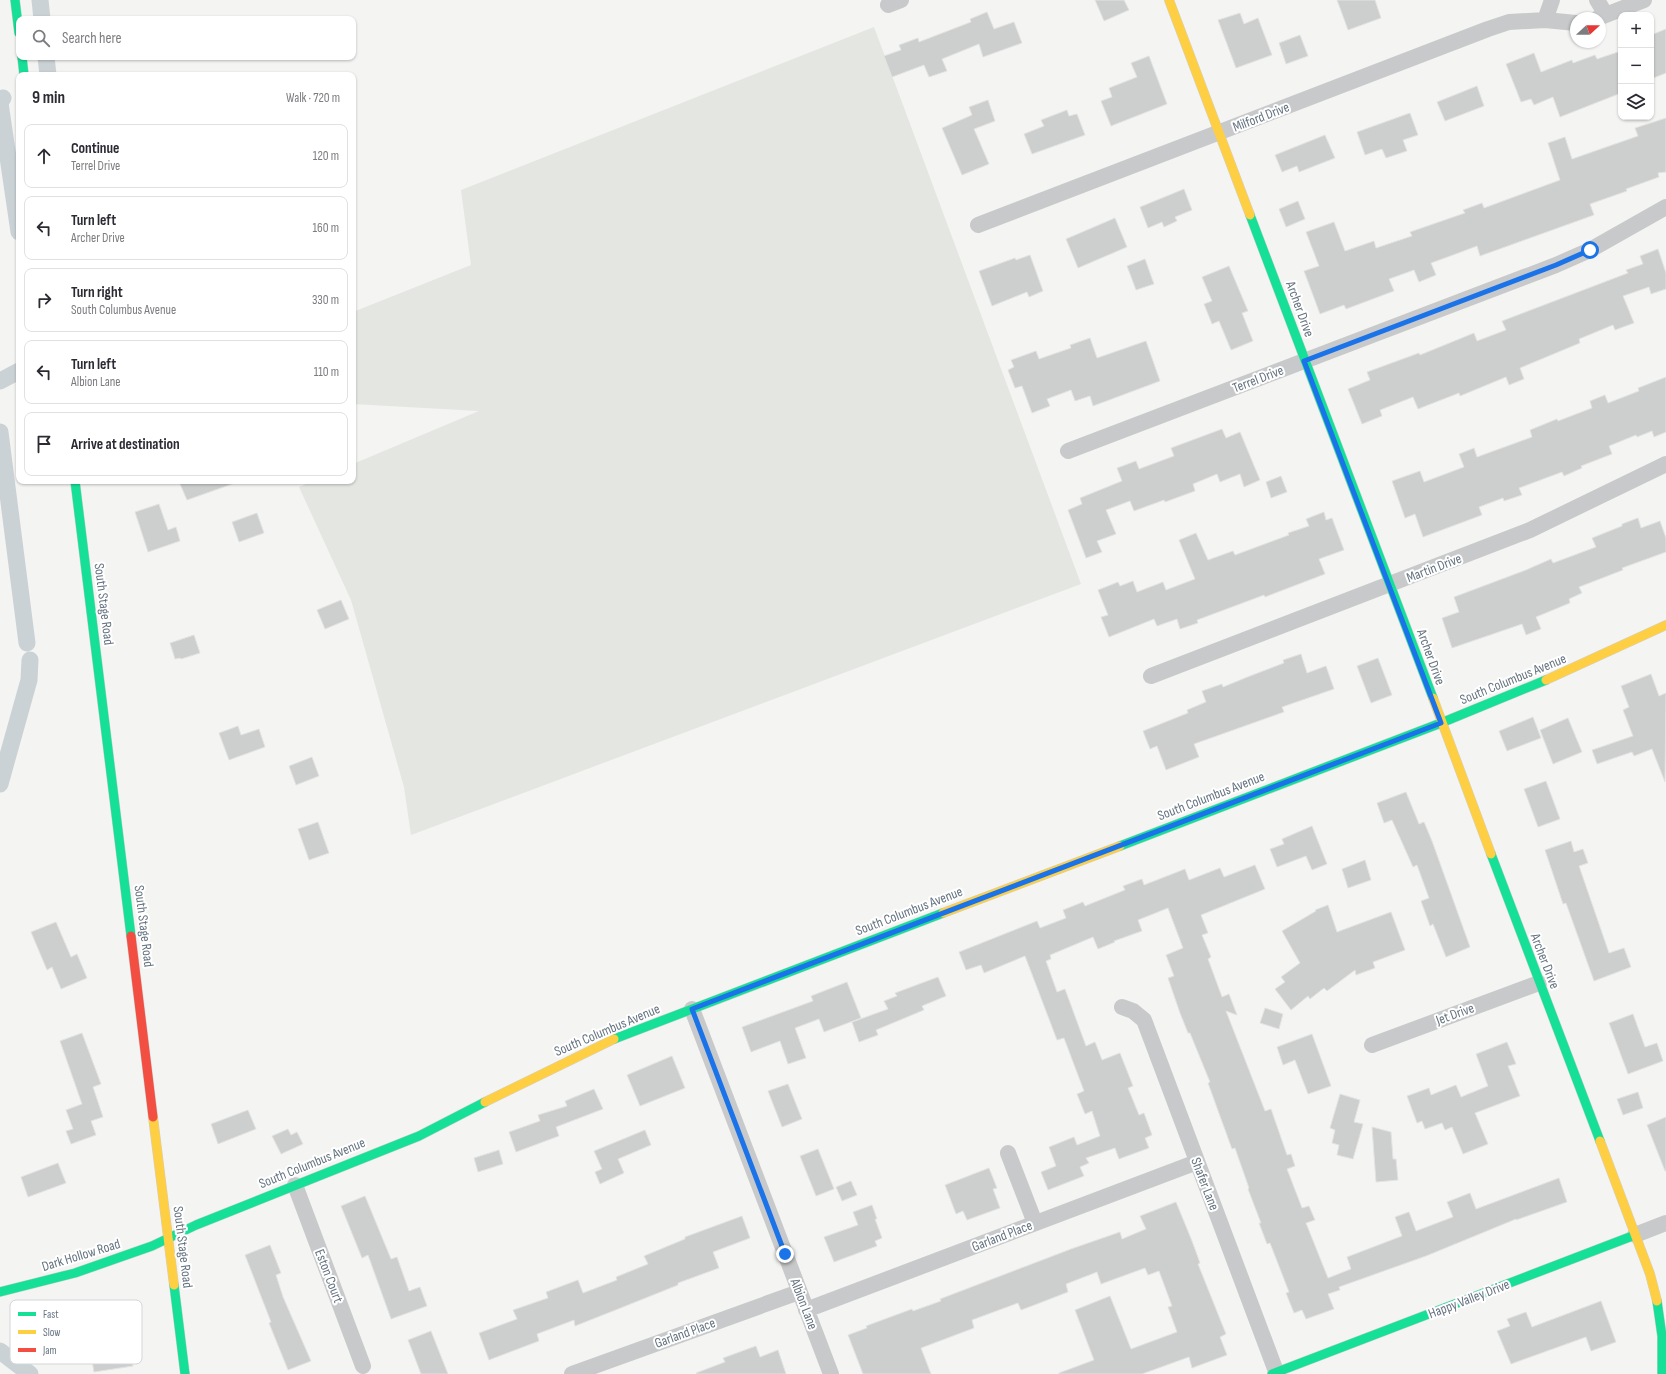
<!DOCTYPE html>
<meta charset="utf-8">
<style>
body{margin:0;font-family:"Sofia Sans Condensed",sans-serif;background:#f7f7f7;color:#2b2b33}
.controls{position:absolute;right:12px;top:12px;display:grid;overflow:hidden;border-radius:8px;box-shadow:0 1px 3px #0004}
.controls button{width:36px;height:36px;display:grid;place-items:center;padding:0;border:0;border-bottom:1px solid #e1e1e2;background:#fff;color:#2b2b33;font:20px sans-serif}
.compass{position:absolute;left:1570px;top:12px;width:36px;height:36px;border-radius:50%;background:#fff;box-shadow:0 1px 3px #0004;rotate:69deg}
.stop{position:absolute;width:12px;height:12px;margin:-9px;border:3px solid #1a73e8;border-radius:50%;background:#fff}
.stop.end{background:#1a73e8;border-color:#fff;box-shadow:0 1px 4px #0008}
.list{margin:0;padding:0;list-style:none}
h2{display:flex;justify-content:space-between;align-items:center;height:52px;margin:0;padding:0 16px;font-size:17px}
h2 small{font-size:13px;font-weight:400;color:#7c7c81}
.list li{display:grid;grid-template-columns:26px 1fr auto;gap:12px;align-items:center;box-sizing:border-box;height:64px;margin:0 8px 8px;padding:0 8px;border:1px solid #e1e1e2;border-radius:8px}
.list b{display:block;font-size:15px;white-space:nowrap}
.list p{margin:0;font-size:13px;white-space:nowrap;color:#7c7c81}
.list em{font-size:13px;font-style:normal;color:#7c7c81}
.icon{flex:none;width:22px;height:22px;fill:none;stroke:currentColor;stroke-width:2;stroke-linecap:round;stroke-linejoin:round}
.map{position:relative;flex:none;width:1666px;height:1374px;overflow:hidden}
.search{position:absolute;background:#fff;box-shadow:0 1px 3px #0004;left:16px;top:16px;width:340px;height:44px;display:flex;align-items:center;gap:10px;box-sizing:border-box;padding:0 14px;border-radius:8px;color:#7c7c81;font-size:15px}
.panel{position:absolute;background:#fff;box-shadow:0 1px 3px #0004;left:16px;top:72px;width:340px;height:412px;border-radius:8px}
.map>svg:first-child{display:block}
.green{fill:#e3e6e1}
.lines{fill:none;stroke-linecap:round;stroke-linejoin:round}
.canal{stroke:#cbd2d5;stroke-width:17}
.building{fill:#cdcece;stroke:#e3e3e2}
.fast-casing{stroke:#d0d0d0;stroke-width:10}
.slow-casing{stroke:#d0d0d0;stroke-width:10}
.jam-casing{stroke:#d0d0d0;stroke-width:10}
.street{stroke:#c8c9ca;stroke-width:16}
.fast{stroke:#16e098;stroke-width:9}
.slow{stroke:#ffcf43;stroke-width:9}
.jam{stroke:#f24e42;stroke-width:9}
.route{stroke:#1a73e8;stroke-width:5}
.labels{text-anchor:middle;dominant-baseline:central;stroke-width:4;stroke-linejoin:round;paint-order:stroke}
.street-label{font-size:14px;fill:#657380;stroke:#fff}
.key{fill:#fff;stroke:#d1d5d9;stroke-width:1}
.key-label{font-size:11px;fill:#657380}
</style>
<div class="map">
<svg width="1666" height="1374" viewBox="0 0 1666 1374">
<rect width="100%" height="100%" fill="#f4f4f2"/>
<path class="green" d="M874,27L1081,584L411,835L404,787L351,600L299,487L313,481H353V464L479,411L353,404V312L471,265L461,190Z"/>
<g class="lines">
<path class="canal" d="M40,0L42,19
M46,57L48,75
M3,98L0,103L19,232
M0,381L19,371
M0,432L27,643
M0,784L29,680L30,660
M0,1351L30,1374"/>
</g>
<path class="building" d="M1095,0H1124L1129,10L1104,21Z
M1337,0H1375L1381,18L1348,30Z
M987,12L994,29L1014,22L1022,43L983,57L979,44L942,59L947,71L929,77L924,65L892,77L884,56L901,50L899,45L918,38L919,42L971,22L970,19Z
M1240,13L1244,24L1258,18L1272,55L1236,68L1218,20Z
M1666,29V73L1651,79V35Z
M1300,35L1308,56L1286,64L1279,43Z
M1621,51V93L1560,117L1553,97L1534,105L1531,99L1521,102L1506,64L1534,53L1541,72L1572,60L1573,63L1595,55L1597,59Z
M1149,56L1167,104L1111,126L1101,101L1112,97L1109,88L1137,77L1131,63Z
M1477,86L1484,106L1445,121L1437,102Z
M988,100L995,121L974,129L989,164L962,175L942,128L972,115L969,107Z
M1067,110L1069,116L1077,114L1085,135L1032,154L1024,134L1044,126L1041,120Z
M1410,113L1418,135L1403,140L1407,151L1386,158L1382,149L1365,155L1357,132Z
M1666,118V172L1658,173L1659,177L1626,189L1627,191L1590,204L1594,215L1480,256L1477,246L1453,255L1431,263L1436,275L1419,282L1414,270L1389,279L1394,291L1346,309L1344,305L1320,314L1304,271L1319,266L1306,232L1334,222L1345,251L1374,241L1376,248L1412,236L1410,232L1465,213L1463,210L1482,203L1484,208L1560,180L1548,143L1565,137L1572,159L1638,136L1635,128Z
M1325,135L1335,158L1299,172L1297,166L1282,172L1275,155Z
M1184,189L1192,210L1175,217L1177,221L1164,227L1162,222L1148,228L1140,207Z
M1298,201L1305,219L1286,227L1279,209Z
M1115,218L1127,247L1078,268L1066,239Z
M1658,249L1666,273V289L1651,294L1649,287L1623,296L1634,323L1615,330L1613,325L1579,339L1580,343L1520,368L1524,379L1509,385L1506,377L1460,396L1459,393L1418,409L1413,397L1380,410L1382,416L1362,424L1348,389L1370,380L1367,372L1419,353L1420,355L1474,333L1477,341L1506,330L1502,321L1628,273L1626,270L1643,264L1640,256Z
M1030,255L1043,291L1029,297L1027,292L992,306L979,271L1015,258L1016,260Z
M1145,259L1154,284L1136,290L1127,266Z
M1229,266L1248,311L1242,313L1253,341L1231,350L1219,321L1212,324L1204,304L1212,301L1202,277Z
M1090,338L1097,358L1146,341L1160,381L1093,406L1090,396L1075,401L1071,390L1047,399L1050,406L1032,413L1022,386L1015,388L1008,370L1014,367L1011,360L1036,351L1039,359L1071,348L1070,345Z
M1666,377V432L1654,437L1652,431L1637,437L1636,435L1609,446L1612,454L1581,466L1582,468L1564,476L1562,472L1519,488L1522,495L1504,501L1503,498L1479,507L1482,515L1423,537L1415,514L1405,518L1392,481L1420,471L1424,482L1464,467L1459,454L1474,448L1477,457L1532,437L1530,430L1557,419L1558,421L1592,408L1590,401L1605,395L1608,403L1639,391L1638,388Z
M1222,429L1226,438L1240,432L1260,480L1244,487L1240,474L1220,482L1217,474L1193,484L1195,491L1165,502L1164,500L1134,511L1130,501L1106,510L1116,534L1097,541L1102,552L1086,558L1068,510L1082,504L1080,498L1122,481L1117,468L1136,461L1139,469L1174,456L1171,448Z
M1281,476L1287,492L1271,498L1266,482Z
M187,481H235V483L187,500L180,484Z
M159,504L168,530L176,527L180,541L148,552L135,512Z
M1324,512L1326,520L1332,518L1344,550L1319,559L1325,574L1265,597L1264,595L1197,620L1198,623L1180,629L1177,619L1157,626L1154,619L1109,637L1101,617L1108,615L1098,590L1118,582L1120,586L1133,581L1137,592L1163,582L1166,590L1195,579L1179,540L1196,533L1208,560L1233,551L1235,555L1289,535L1288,533L1309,526L1306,519Z
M257,513L264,533L239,542L232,522Z
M1638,518L1641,528L1660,521L1666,538V552L1622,568L1623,570L1579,587L1582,593L1569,599L1570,603L1536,617L1541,629L1526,635L1522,624L1452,648L1442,618L1459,612L1454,597L1526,570L1551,559L1553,563L1596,547L1592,538L1622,526V524Z
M341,600L349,619L325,629L317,610Z
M194,635L200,653L181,659L180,658L175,659L170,643Z
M1301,654L1307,673L1326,666L1334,689L1282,707L1284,712L1194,744L1199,757L1166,770L1157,746L1150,749L1143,731L1188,713L1187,710L1206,702L1202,691L1222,684L1223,687L1250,676L1284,663L1283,660Z
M1378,658L1392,695L1371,703L1357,666Z
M1651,674L1659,696L1666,693L1665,782L1652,749L1634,756L1632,752L1597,764L1592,750L1633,736L1623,710L1629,707L1621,686Z
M1533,717L1541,738L1507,751L1499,731Z
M1568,718L1582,752L1553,764L1540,730Z
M238,726L241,735L259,729L265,747L229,760L219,733Z
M312,757L319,776L296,785L289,766Z
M1546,781L1560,819L1538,827L1524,789Z
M1406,792L1419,824L1424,822L1432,841L1470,947L1446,957L1433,924L1430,926L1421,901L1429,898L1417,865L1413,867L1392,820L1384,823L1377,803Z
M318,822L329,853L309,860L298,829Z
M1312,826L1327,864L1312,870L1306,856L1277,867L1270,849L1284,844L1282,839Z
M1571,841L1574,852L1583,849L1588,863L1579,866L1609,953L1624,948L1631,967L1594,981L1566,903L1563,904L1545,850Z
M1365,860L1371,880L1348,888L1342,869Z
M1255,865L1265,889L1201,915L1208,933L1202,935L1211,957L1208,959L1222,997L1229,994L1237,1015L1226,1011L1265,1111L1271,1109L1287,1155L1291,1154L1295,1166L1287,1169L1302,1208L1309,1206L1315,1220L1306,1223L1328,1278L1351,1269L1347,1257L1402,1236L1395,1217L1409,1212L1416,1231L1453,1217L1447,1202L1470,1193L1476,1209L1559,1178L1567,1202L1516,1220V1219L1426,1256L1339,1287L1340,1290L1328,1294L1334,1309L1306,1319L1302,1310L1294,1313L1286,1293L1289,1292L1270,1243L1267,1244L1259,1223H1261L1248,1189L1249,1188L1235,1148L1232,1149L1208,1083L1210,1082L1190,1033H1188L1180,1013L1168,978L1174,976L1166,955L1183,948L1168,908L1138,920L1142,931L1114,941L1115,942L1098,949L1093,937L1050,955L1051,959L1046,961L1057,992L1065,989L1086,1046L1095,1042L1102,1060L1120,1053L1133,1086L1128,1088L1139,1115L1144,1113L1152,1135L1145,1138L1149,1148L1119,1159L1115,1148L1086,1158L1089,1163L1080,1167L1084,1176L1048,1190L1041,1172L1056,1166L1049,1147L1074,1137L1077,1145L1100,1136L1092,1111L1085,1114L1077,1094L1084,1091L1064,1038L1057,1040L1025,956L984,973L981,965L966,970L959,952L1037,921L1040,928L1066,918L1063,910L1083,902L1085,906L1125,890L1123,886L1142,879L1144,885L1185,869L1189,880L1220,868L1224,877Z
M1328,905L1337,932L1391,912L1405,950L1373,962L1375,968L1356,975L1355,970L1327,991L1324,988L1310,999L1308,996L1291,1010L1275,989L1285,982L1281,977L1300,963L1282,931L1316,911L1315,910Z
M56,922L71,957L77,954L87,978L61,989L52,967L47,970L31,932Z
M938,977L946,996L922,1006L924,1010L876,1030L878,1035L859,1042L852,1022L888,1009L884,1001L897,996L895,993Z
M847,982L861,1018L824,1032L819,1019L795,1028L806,1058L788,1064L780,1041L751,1052L742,1027L813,1001L811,996Z
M1265,1008L1283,1014L1279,1029L1260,1023Z
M1633,1014L1645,1047L1657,1043L1663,1061L1628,1074L1609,1023Z
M82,1033L101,1084L93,1087L103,1117L91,1121L96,1135L71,1144L66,1131L73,1129L66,1110L82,1104L60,1041Z
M1312,1034L1331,1086L1308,1094L1295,1060L1283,1065L1277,1047Z
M1507,1042L1516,1064L1508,1066L1520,1096L1475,1113L1488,1144L1463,1154L1452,1127L1445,1130L1442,1123L1425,1129L1422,1121L1417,1123L1407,1096L1429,1088L1431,1095L1456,1085L1461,1097L1488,1086L1476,1054Z
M672,1056L685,1088L640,1106L627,1075Z
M788,1084L802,1119L782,1127L768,1091Z
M594,1089L603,1109L556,1127L559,1136L516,1152L509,1132L540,1121L538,1115L567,1106L565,1101Z
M1638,1092L1643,1108L1623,1115L1617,1099Z
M1340,1094L1360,1100L1354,1122L1363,1124L1353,1159L1337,1155L1339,1145L1332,1143L1335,1130L1330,1128Z
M248,1110L256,1129L218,1144L211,1124Z
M1666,1117V1171H1665L1647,1125Z
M1372,1127L1391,1132L1393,1159H1396L1398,1180L1376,1182Z
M288,1129L291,1135L297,1132L303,1144L281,1154L272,1136Z
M645,1130L651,1145L618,1159L624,1173L600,1184L595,1172L602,1169L594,1151Z
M818,1149L834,1189L816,1196L800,1156Z
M499,1150L503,1164L478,1172L474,1158Z
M58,1163L66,1183L28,1197L21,1177Z
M989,1168L997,1188L993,1189L1000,1208L967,1220L963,1211L956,1214L945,1185Z
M851,1181L857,1195L842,1201L836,1187Z
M365,1196L391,1259L397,1257L409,1291L420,1287L427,1306L391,1319L368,1255L362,1258L341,1206Z
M1176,1202L1192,1241L1200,1263L1198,1264L1226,1334L1220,1337L1227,1355L1192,1368L1189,1357L1142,1374H1059V1373L1094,1360L1075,1310L1110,1296L1131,1349L1177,1332L1168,1307L1172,1306L1159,1271L1148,1275L1145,1268L1101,1284L1097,1272L1066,1284L1068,1292L1037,1304L1021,1310L1018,1303L972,1320L974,1328L921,1348L931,1374H863L848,1335L867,1328L866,1326L912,1309L913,1311L941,1301L940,1299L1071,1249L1120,1232L1122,1239L1146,1229L1140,1216Z
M872,1205L877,1219H875L882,1238L875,1241L877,1246L834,1262L824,1237L858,1225L853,1212Z
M742,1216L750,1238L713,1252L719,1268L678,1283V1285L613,1311L575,1326L574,1320L537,1334L539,1341L489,1360L479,1333L517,1319L513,1310L548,1298L546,1292L578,1280L583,1293L617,1280L616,1277L648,1264L644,1256L685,1239V1237Z
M270,1245L281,1273L276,1275L283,1297L311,1361L288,1370L269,1323L271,1322L245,1255Z
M1601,1301L1616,1342L1591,1351L1586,1337L1511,1364L1497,1331L1510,1326L1507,1319L1526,1312L1532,1327Z
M134,1311L138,1345L130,1346L133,1366L94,1372L91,1355L113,1351L109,1314Z
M431,1331L448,1374H421L408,1340Z
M756,1346L760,1357L778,1350L786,1374H697L696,1373L725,1362L723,1358Z"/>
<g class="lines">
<defs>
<path id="fast" d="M15,0L19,33
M22,57L24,75
M1250,215L1433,698
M75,481L131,936
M1120,846L1441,723L1546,680
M1491,854L1600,1141
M614,1039L943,913
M174,1285L185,1374
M0,1292L75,1273L152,1246L196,1225L419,1136L485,1102
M1657,1301L1662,1336V1374
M1272,1374L1635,1235"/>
<path id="slow" d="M1169,0L1250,215
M1546,680L1666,625
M1433,698L1491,854
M943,913L1120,846
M485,1102L614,1039
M153,1117L174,1285
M1600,1141L1650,1274L1657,1301"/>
<path id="jam" d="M131,936L153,1117"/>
</defs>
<use href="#fast" class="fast-casing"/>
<use href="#slow" class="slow-casing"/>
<use href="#jam" class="jam-casing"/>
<path class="street" d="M1597,0L1606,15
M888,5L901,0
M1598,18L1644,0
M1545,20L1576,23
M978,225L1488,29L1509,22L1545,20L1552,0
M1068,451L1556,265L1590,250L1666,207
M1151,676L1530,530L1666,464
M1122,1007L1133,1011L1144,1020L1277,1374
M692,1009L831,1374
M1372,1045L1539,983
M1008,1153L1035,1223
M295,1185L363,1366
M1635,1235L1666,1223
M806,1310L1197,1162
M572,1374L799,1292"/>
<use href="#fast" class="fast"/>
<use href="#slow" class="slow"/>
<use href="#jam" class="jam"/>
</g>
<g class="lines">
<path class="route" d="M785,1254L692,1009L1441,723L1304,361L1556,265L1590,250"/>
</g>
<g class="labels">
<g class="street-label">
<text transform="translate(1261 117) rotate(-21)">Milford Drive</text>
<text transform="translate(1300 309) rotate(70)">Archer Drive</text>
<text transform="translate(1258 379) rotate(-21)">Terrel Drive</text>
<text transform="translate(1434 568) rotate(-21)">Martin Drive</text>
<text transform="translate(104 604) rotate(83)">South Stage Road</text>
<text transform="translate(1431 657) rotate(70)">Archer Drive</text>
<text transform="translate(1513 679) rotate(-22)">South Columbus Avenue</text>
<text transform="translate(1211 796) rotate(-21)">South Columbus Avenue</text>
<text transform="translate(909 911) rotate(-21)">South Columbus Avenue</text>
<text transform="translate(144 926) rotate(83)">South Stage Road</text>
<text transform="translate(1545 961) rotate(69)">Archer Drive</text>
<text transform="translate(1455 1014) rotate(-20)">Jet Drive</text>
<text transform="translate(607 1030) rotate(-23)">South Columbus Avenue</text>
<text transform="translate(312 1163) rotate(-22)">South Columbus Avenue</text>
<text transform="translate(1205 1184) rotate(69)">Shafer Lane</text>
<text transform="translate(1002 1236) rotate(-21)">Garland Place</text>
<text transform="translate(183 1247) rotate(83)">South Stage Road</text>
<text transform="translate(81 1255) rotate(-17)">Dark Hollow Road</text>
<text transform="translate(329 1276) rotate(69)">Eston Court</text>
<text transform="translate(1469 1299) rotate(-21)">Happy Valley Drive</text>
<text transform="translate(804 1304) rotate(69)">Albion Lane</text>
<text transform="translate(685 1333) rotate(-20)">Garland Place</text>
</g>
</g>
<rect x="10" y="1300" width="132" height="64" rx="6" class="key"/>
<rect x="18" y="1312" width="18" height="4" fill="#16e098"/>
<rect x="18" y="1330" width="18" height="4" fill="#ffcf43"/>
<rect x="18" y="1348" width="18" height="4" fill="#f24e42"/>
<g class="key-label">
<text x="43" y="1318">Fast</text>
<text x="43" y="1336">Slow</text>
<text x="43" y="1354">Jam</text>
</g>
</svg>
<div class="controls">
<button>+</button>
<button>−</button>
<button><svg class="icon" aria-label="layers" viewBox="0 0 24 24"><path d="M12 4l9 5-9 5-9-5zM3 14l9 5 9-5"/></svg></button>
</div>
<svg class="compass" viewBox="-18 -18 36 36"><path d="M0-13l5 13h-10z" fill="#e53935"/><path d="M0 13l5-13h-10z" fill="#7c7c81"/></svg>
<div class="stop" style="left:1590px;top:250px"></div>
<div class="stop end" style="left:785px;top:1254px"></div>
<div class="search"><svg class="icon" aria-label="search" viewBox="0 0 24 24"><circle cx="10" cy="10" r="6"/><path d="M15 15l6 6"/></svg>Search here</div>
<section class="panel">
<h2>9 min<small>Walk · 720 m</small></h2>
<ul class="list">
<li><svg class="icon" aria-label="ahead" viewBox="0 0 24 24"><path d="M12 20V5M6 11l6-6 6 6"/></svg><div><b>Continue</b><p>Terrel Drive</p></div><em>120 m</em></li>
<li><svg class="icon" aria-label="left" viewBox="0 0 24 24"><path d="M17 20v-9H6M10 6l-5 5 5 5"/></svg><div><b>Turn left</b><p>Archer Drive</p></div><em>160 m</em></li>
<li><svg class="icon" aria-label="right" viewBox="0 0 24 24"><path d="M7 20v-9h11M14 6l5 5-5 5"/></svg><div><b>Turn right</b><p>South Columbus Avenue</p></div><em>330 m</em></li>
<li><svg class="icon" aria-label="left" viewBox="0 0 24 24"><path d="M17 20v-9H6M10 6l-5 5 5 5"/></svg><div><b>Turn left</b><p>Albion Lane</p></div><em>110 m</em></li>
<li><svg class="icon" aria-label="arrive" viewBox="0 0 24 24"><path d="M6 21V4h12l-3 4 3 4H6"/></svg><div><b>Arrive at destination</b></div></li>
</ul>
</section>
</div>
